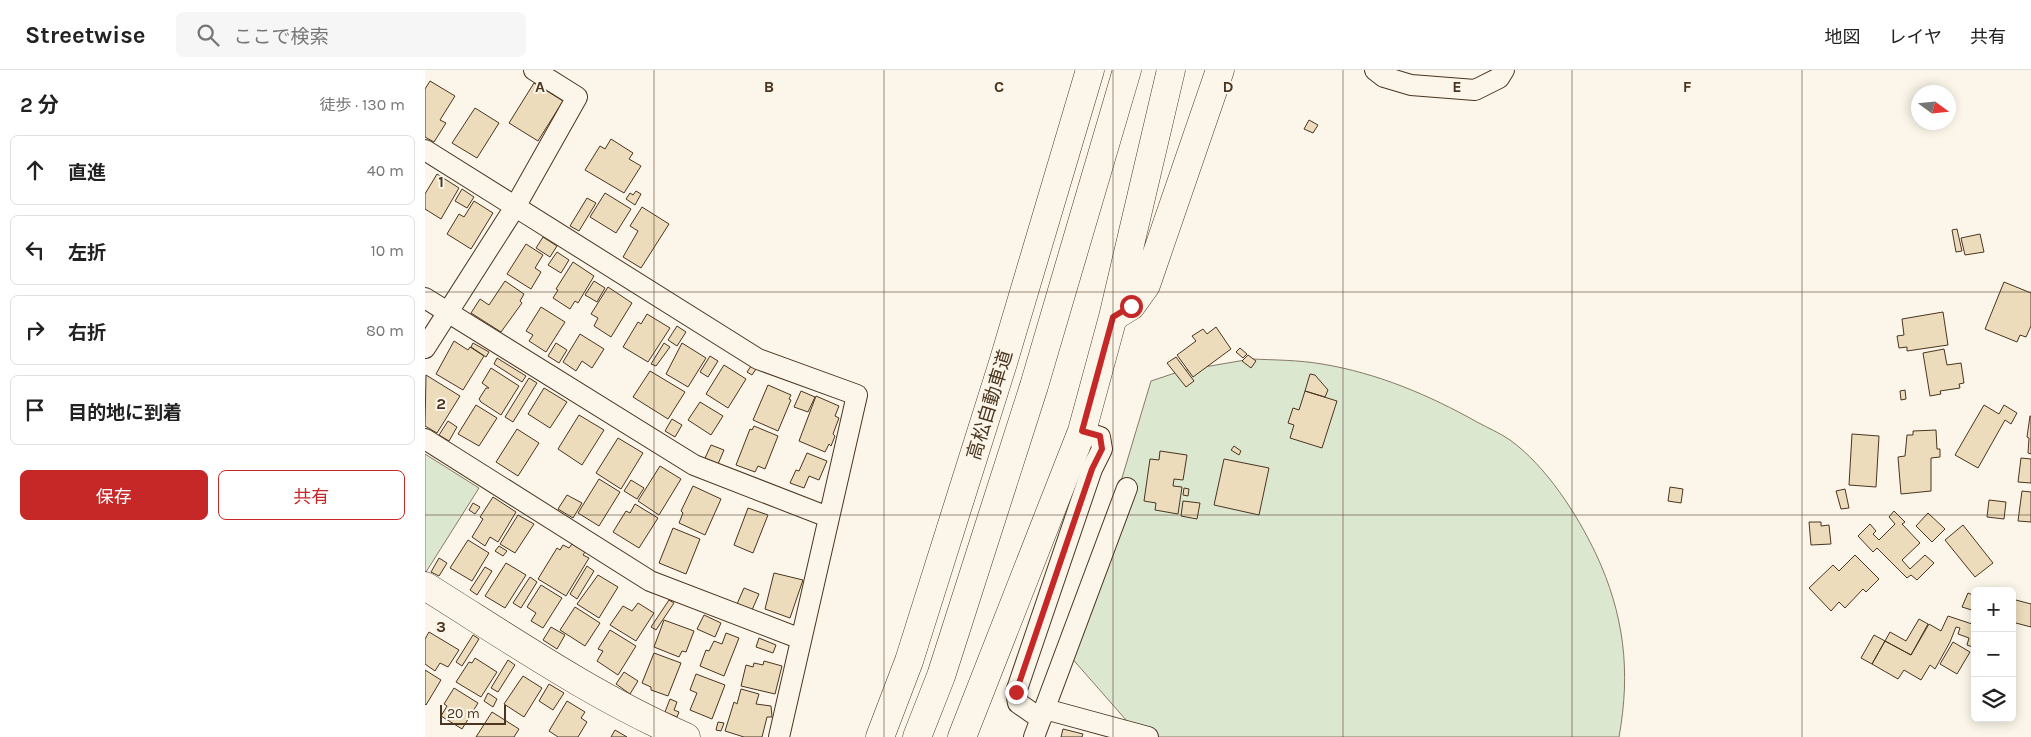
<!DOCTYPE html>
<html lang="ja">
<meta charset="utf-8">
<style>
body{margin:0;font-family:Karla,"Noto Sans JP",sans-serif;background:#f6f6f6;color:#222}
.controls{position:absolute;right:15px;bottom:15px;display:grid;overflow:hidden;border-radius:8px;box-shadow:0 2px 12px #0003}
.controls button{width:45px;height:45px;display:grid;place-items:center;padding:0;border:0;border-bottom:1px solid #e0e0e0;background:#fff;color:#222;font:25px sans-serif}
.compass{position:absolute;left:1486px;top:15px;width:45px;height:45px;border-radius:50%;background:#fff;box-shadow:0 2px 12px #0003;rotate:105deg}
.scale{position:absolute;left:15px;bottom:12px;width:66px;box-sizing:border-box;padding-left:5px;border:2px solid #4a3520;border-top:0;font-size:14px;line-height:18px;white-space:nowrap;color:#4a3520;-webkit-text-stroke:4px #fbf6e9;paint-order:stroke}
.stop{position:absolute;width:15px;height:15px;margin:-11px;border:4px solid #c62828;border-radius:50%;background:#fff}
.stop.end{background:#c62828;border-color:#fff;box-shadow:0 1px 5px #0008}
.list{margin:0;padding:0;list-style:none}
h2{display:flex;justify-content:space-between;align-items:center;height:65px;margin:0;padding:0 20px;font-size:21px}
h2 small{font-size:16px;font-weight:400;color:#767676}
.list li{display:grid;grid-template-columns:32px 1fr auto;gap:15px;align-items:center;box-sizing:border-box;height:70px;margin:0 10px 10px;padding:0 10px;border:1px solid #e0e0e0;border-radius:8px}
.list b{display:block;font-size:19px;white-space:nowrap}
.list em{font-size:16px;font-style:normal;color:#767676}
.actions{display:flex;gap:10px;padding:15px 20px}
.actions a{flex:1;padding:11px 0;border:1px solid #c62828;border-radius:8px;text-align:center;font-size:18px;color:#c62828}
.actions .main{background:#c62828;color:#fff}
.icon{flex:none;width:28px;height:28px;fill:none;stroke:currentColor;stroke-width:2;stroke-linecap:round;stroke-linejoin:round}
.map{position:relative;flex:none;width:1606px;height:667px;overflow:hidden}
header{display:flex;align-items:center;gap:30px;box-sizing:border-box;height:70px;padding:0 25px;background:#fff;border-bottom:1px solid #e0e0e0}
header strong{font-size:24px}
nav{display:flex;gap:28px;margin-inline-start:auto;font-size:18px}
.search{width:350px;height:45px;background:#f6f6f6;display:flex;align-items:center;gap:12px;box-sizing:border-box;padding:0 18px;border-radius:8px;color:#767676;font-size:19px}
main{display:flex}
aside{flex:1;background:#fff}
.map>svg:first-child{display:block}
.green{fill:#dce7d0;stroke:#887966}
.building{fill:#ecdcbc;stroke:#4a3520}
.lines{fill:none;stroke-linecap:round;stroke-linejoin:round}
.street-casing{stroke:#4a3520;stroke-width:22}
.secondary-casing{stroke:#4a3520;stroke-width:29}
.highway-casing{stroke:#4a3520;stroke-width:29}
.street{stroke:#fbf6e9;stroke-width:20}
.secondary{stroke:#fbf6e9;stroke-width:28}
.highway{stroke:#fbf6e9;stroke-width:28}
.route{stroke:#c62828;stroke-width:6}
.grid{fill:none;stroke:#4a3520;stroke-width:1;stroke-opacity:0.55}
.labels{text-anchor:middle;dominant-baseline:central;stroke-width:4;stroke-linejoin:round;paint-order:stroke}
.street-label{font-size:19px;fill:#4a3520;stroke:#fbf6e9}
.grid-label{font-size:16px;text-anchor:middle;font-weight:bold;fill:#4a3520;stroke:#fbf6e9;stroke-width:4;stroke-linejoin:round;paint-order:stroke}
</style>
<header>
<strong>Streetwise</strong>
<div class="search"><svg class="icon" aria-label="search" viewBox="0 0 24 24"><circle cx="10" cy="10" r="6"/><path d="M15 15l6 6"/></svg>ここで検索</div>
<nav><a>地図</a><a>レイヤ</a><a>共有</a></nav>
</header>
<main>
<aside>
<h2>2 分<small>徒歩 · 130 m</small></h2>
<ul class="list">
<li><svg class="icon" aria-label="ahead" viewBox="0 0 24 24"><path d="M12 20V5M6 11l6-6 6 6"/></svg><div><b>直進</b></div><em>40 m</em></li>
<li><svg class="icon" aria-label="left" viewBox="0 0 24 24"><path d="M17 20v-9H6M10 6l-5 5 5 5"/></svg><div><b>左折</b></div><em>10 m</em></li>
<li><svg class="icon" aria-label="right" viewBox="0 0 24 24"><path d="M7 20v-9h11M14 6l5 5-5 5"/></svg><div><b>右折</b></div><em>80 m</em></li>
<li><svg class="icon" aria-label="arrive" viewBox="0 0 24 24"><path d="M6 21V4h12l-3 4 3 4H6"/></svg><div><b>目的地に到着</b></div></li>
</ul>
<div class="actions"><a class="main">保存</a><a>共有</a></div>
</aside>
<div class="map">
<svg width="1606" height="667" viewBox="0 0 1606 667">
<rect width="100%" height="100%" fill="#fbf6e9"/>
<path class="green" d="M826,289C849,290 874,290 897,294C952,303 1004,325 1052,352C1063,358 1075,363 1085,370C1121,396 1152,444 1171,484C1199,544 1206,601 1194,667H716L644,585L726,311L756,301Z
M0,384L54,418L1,502L0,501Z"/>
<path class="building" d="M5,11L30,26L15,50L21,53L9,72L0,67V19Z
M109,13L138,31L113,71L84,53Z
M50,38L74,53L52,88L27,73Z
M884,50L893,55L888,63L879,59Z
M186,69L208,83L204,89L216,96L199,123L160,100L175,76L180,79Z
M12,104L34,118L16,149L0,139V124Z
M37,119L49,127L42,138L30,131Z
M211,121L216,124L210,135L201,129L205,123L208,125Z
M180,123L206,139L191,163L165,147Z
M162,128L171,133L154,161L145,156Z
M49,131L68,143L46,179L22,164L34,144L39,147Z
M217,137L244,154L216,198L198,187L213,161L205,156Z
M1532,159L1537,181L1531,182L1527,160Z
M1555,164L1559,182L1540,185L1536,168Z
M118,167L132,176L125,187L111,178Z
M101,174L118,185L110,198L116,202L106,219L82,204Z
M132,182L144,190L136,203L123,195Z
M148,192L169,206L153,233L150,231L145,239L128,228L133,220L131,219Z
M80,211L99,224L95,231L97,233L76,262L46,243L55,229L64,235Z
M169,211L180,218L172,232L160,225Z
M1579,212L1606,223V256L1601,267L1595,265L1592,272L1560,259Z
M183,217L207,233L186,267L169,256L173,248L166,244Z
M116,237L140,252L121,282L104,271L108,265L101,261Z
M1518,242L1523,275L1482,281V277L1474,278L1472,266L1479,265L1477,249Z
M222,244L245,258L223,292L198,277L213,252L216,254Z
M252,256L261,262L252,276L243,270Z
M791,257L806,279L768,307L752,285L771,271L767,266L778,259L782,264Z
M155,264L179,279L167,298L157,291L151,301L138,292Z
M29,271L43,280L45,277L59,286L38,320L11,304Z
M48,273L64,282L61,287L46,277Z
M131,273L142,280L134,293L123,286Z
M239,273L245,277L231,296L226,294Z
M257,273L281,288L263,317L241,304Z
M815,278L822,284L818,288L811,282Z
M1519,279L1522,295L1536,293L1539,313L1534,314L1535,318L1515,321L1516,324L1505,326L1498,283Z
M823,285L831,291L826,298L817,291Z
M285,286L293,291L283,307L275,302Z
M751,287L769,311L761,317L742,293Z
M72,288L101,306L97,312L69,294Z
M299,295L321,309L303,338L281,324Z
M326,296L331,299L327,305L322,302Z
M66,298L94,316L76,345L56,332L54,329L61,318H64L57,313Z
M225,301L260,322L243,349L208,327Z
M885,304L890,305L903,320L900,327L880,321Z
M1,305L35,326L12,363L0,356Z
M104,308L112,313L88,352L80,347Z
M343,315L366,325L364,329L366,330L353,361L328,350Z
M119,318L142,332L125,358L103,344Z
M1480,320L1481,329L1476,330L1475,321Z
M376,321L390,327L383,342L369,337Z
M880,321L912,331L897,378L865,368L869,355L863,353L868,338L874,340Z
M391,326L414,336L410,346L414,348L408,364L410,366L406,376L404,374L400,382L374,371Z
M275,332L298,346L286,365L263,350Z
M51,335L72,348L54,376L33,364Z
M1559,335L1574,344L1579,335L1592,343L1586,354L1580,350L1553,398L1530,385Z
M154,345L179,360L157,395L133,379Z
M1605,346H1606V384L1603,383L1604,368L1602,367Z
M247,349L257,355L250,367L240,361Z
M23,351L32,357L24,371L14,365Z
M329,356L353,366L340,399L333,396L330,402L311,395L325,359L327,360Z
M92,359L114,373L93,406L71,392Z
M1511,360L1512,379H1515V387L1506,388V421L1476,424L1473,387L1480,386L1482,365H1488V361Z
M1427,364L1454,366L1451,417L1424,415Z
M193,368L218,383L196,419L171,403Z
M286,375L299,380L293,394L280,388Z
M809,376L816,381L814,385L806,380Z
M735,381L762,385L758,410L749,409L748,416L757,417L753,444L730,440L731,433L719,431L725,389L734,390Z
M382,383L402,391L394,410L384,406L379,418L365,413L371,400L374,401Z
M1596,388L1606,389V413L1593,412Z
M799,389L844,398L834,445L789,435Z
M235,396L256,409L234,445L213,431Z
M174,409L195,422L174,456L153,443Z
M206,410L219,418L212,429L199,421Z
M268,416L296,429L280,465L254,453L258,443L256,441Z
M1245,417L1258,419L1256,433L1243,431Z
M759,418L764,419L763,426L758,425Z
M1420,419L1424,438L1416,439L1411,421Z
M1597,421L1606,422V452L1593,451Z
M142,425L157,433L148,448L133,439Z
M68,427L91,442L73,472L65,467L60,476L47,467L58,449L55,447Z
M1564,430L1581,432L1579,449L1562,447Z
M758,431L775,433L772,449L756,446Z
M48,433L55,437L50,444L44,440Z
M210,434L233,448L214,478L188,462L201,441L205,443Z
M323,438L343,445L328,483L309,475Z
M1469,441L1480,452L1477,454L1495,473L1477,490L1485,499L1500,485L1509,493L1492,510L1486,505L1482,508L1452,478L1448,482L1433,466L1445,454L1451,461L1448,464L1454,470L1470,454L1464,447Z
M1503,443L1520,459L1507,472L1491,456Z
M93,445L109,454L90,483L75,474Z
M1384,452H1396V456L1404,455L1406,474L1386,475Z
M1538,455L1568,493L1550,507L1520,470Z
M248,458L275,469L261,504L234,493Z
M43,470L64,483L47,511L25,498Z
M147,474L160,482L158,485L164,488L141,526L113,509L132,478L135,480L138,475L144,478Z
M74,476L82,481L78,486L70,481Z
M1430,485L1454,509L1441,522L1438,519L1420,538L1414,532L1406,541L1384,518L1408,495L1414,501Z
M14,488L22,493L14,506L6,502Z
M81,493L101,505L80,538L60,526Z
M162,496L169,501L152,529L145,524Z
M60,497L67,501L52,525L45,520Z
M349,503L378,510L365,548L340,539Z
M173,505L193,517L174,548L152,534Z
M105,507L112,512L96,538L88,533Z
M116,515L137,528L118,558L106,551L111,543L102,537Z
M319,518L334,524L327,540L312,534Z
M1543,523L1550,526V541L1537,537Z
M1587,529L1606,534V557L1587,552Z
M244,530L249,533L231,560L226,557Z
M213,533L229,543L211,571L185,555L198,536L207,541Z
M150,537L175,553L160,576L135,560Z
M279,545L296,553L290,567L272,559Z
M1523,546L1550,555V578L1542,575L1544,568L1533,564L1535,558L1531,557L1525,572L1510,599L1505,595L1496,610L1479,600L1473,609L1447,594L1460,571L1486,585L1504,554L1516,561Z
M1494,549L1503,554L1486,585L1460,571L1465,562L1481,571Z
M239,550L269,561L261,582L257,581L254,587L229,577Z
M126,557L140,565L132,579L118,570Z
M185,560L211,576L193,605L172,591L178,581L173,579Z
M4,562L34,580L23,597L15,593L10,601L0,594V569Z
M301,563L314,568L299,606L275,596L281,580L284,581L289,571L297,574Z
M48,565L54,569L37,596L31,592Z
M1449,565L1460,571L1447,594L1436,588Z
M334,568L351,575L348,583L331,577Z
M1528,572L1545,582L1532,604L1515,594Z
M229,583L256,593L243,626L226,620V617L217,613Z
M50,588L72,602L56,627L31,612L44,592L47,593Z
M83,590L90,595L73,622L66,618Z
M339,591L357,596L350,624L316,616L321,595L328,597L329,593L338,595Z
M0,600L16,610L1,635L0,634Z
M199,602L213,611L205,624L191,614Z
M271,604L300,615L287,649L265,640L272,623L265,620Z
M98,606L117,618L99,647L79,634Z
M124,614L139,623L128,640L114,631Z
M29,618L53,633L37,659L16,646L22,636L19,634Z
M316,619L334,624L331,634L346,636L347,647H342L337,667H319L300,661L309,632L312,634Z
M63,623L72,629L68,637L59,631Z
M245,629L252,632L249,640L254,642L252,647L240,642Z
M142,631L160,642L156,648L162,652L153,667H133L124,661Z
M67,642L94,659L89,667H51Z
M293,652L299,653L296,661L291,660Z
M638,659L658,664L657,667H636Z
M190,660L202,667H186Z"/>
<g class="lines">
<defs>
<path id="street" d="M950,0L959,7L986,15L1050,20L1074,8L1079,0
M0,80L333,289L432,325L354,667
M0,228L269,395L403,447
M0,278L90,137L152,27L109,0
M0,369L225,511L376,569
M620,639L723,667
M616,649L593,633L591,622L667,399L677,379L675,367L657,361
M609,667L702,418"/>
<path id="secondary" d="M688,247L706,236L721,215L795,0
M0,516C85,569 169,627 261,667
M537,667L657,361L688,247L746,0"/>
<path id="highway" d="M455,667L484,591L578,293L665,0
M492,667L516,606L609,316L702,0"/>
</defs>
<use href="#street" class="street-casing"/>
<use href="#secondary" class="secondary-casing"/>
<use href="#highway" class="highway-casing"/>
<use href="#street" class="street"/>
<use href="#secondary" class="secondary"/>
<use href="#highway" class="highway"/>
</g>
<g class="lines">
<path class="route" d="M591,622L667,399L677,379L675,366L657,361L688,247L706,236"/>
</g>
<path class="grid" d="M229,0V667M459,0V667M688,0V667M918,0V667M1147,0V667M1377,0V667M0,222H1606M0,445H1606"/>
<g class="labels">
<g class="street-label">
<text transform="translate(565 335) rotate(-73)">高松自動車道</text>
</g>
</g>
<g class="grid-label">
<text x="115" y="22">A</text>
<text x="344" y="22">B</text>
<text x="574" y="22">C</text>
<text x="803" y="22">D</text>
<text x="1032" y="22">E</text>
<text x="1262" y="22">F</text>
<text x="16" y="117">1</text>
<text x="16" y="339">2</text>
<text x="16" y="562">3</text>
</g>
</svg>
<div class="controls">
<button>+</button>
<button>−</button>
<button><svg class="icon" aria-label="layers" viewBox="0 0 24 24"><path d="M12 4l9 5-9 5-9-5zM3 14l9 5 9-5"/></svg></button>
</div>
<svg class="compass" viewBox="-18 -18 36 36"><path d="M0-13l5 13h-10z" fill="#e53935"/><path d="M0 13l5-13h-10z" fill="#767676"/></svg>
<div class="scale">20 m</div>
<div class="stop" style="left:706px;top:236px"></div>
<div class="stop end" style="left:591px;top:622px"></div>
</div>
</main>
